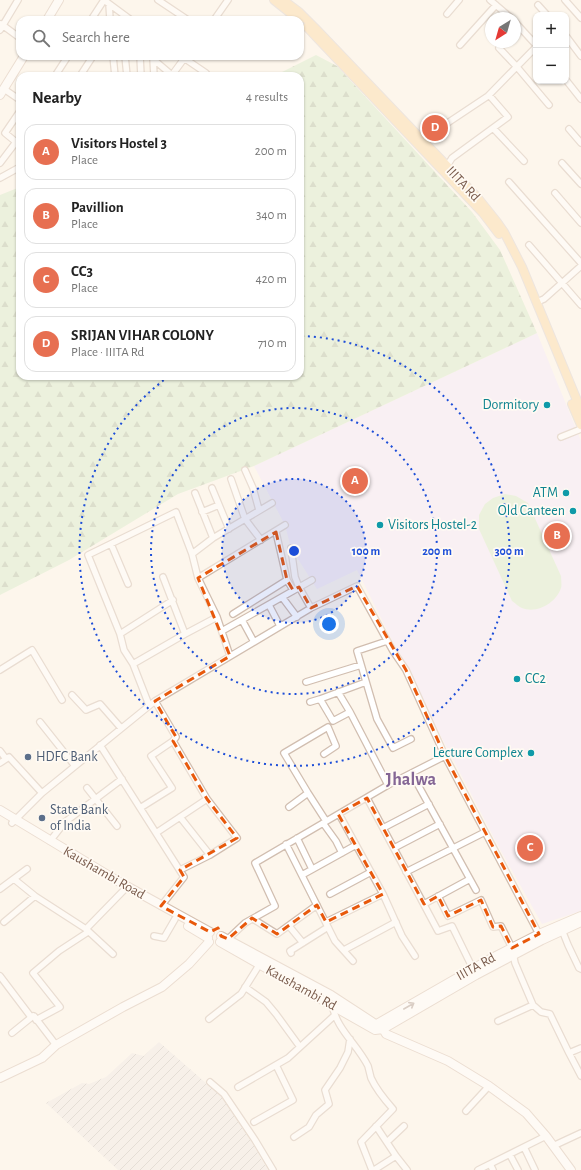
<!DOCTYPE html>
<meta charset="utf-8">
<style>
body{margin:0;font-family:"Alegreya Sans",sans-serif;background:#f6f6f6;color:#222}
.controls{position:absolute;right:12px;top:12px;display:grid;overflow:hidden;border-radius:8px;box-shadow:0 1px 3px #0004}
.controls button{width:36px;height:36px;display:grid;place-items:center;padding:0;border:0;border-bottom:1px solid #e0e0e0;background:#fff;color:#222;font:20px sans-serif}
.compass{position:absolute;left:485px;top:12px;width:36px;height:36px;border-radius:50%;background:#fff;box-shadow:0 1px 3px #0004;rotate:217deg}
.you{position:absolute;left:329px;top:624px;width:14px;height:14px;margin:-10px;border:3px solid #fff;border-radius:50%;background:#1a73e8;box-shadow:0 0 0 6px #1a73e833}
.badge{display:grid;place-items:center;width:26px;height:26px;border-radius:50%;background:#e76f51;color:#fff;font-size:13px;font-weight:700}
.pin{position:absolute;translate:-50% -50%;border:2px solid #fff;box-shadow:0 1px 4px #0006}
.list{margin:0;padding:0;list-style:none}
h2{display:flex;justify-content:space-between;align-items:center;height:52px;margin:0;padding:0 16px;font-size:17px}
h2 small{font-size:13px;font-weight:400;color:#767676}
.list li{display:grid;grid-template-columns:26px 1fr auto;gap:12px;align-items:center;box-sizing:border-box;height:56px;margin:0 8px 8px;padding:0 8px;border:1px solid #e0e0e0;border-radius:12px}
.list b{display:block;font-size:15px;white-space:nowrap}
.list p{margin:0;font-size:13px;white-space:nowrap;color:#767676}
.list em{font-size:13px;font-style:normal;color:#767676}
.icon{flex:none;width:22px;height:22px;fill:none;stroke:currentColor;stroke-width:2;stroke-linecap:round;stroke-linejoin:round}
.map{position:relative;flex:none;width:581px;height:1170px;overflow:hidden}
.search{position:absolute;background:#fff;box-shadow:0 1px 3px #0004;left:16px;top:16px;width:288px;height:44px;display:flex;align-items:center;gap:10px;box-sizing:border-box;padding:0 14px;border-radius:12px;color:#767676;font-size:15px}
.panel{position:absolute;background:#fff;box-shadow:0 1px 3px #0004;left:16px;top:72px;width:288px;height:308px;border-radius:12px}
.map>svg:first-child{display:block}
.industrial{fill:url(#industrial-furrows)}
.education{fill:#f3e8fa}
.grass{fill:#d8ecc9}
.forest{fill:url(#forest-firs)}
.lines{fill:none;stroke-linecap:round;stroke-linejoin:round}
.street-casing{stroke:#d1beb0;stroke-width:8}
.secondary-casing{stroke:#d6c0b0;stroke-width:10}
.primary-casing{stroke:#dad1cd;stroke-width:10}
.street{stroke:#fff;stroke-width:5.5}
.secondary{stroke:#fff;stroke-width:8}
.primary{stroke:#fbd9a5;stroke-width:8}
.oneway{stroke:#af9d94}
.marked{fill:none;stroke:#e8590c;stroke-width:3;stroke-dasharray:8 5;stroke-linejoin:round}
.ring{fill:none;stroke:#1d4ed8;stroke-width:2;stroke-dasharray:2 4}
.culture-dot{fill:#0f9aa8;stroke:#fffaf3;stroke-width:1.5}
.service-dot{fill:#5c6f8a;stroke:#fffaf3;stroke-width:1.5}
.labels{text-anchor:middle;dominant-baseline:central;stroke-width:3.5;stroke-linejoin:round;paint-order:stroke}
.street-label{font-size:14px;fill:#7a5c4d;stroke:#fffaf3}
.culture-label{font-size:14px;fill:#0d838f;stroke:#fffaf3;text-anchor:end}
.service-label{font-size:14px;fill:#4e5e75;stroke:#fffaf3;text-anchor:start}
.district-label{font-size:18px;font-weight:bold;fill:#846695;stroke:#fffaf3}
.centre{fill:#1d4ed8;stroke:#fffaf3;stroke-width:2}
.ring-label{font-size:12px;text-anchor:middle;font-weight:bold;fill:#1d4ed8;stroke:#fffaf3;stroke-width:3.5;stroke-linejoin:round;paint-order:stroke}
</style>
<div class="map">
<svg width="581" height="1170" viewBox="0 0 581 1170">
<defs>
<pattern id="industrial-furrows" width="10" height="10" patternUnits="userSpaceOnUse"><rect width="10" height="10" fill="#efe9e4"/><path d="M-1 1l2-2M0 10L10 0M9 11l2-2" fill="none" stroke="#c7c0bb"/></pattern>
<pattern id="forest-firs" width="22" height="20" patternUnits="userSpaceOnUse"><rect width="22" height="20" fill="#d8ecc9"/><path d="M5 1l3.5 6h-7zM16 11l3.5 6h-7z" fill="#b4c2a5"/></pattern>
</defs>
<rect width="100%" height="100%" fill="#fdf6ec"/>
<path class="industrial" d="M159,1042L222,1097L242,1126L268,1170H118L46,1103L82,1083L89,1084L106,1077L132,1053L144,1056Z"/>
<path class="education" d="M537,333L581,441V911L542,924L501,851L423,702L357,570L317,589L291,548L285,525L254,466Z"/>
<path class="grass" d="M505,494L516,496L528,503L561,576C561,580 562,585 561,588C556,603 537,614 522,608C519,607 515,603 512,601L479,529V515L485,504L493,498Z"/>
<path class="forest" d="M316,55L337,66L472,212L500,250L537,333L254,466L178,494L69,560L0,595V195L20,187V376H300V76H274Z"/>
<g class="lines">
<defs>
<path id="street" d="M104,0L131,20
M158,0L188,20
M490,0L511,18
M565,0L581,18
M109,4L110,20
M538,5L547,15
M447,14L459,0
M91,20L104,0
M214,20L228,0
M515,22L536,45
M1,24L20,38
M0,30L18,0
M566,36L581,56
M460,45L496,5
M499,48L517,67L549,105
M113,56L115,76
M125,56L127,76
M140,56L141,76
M181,56L206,73
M153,58L154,76
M153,59L173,76
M172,75L186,56
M55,76L68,56
M80,76L93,56
M566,80L581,99
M4,89L20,100
M446,124L488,96L536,47
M493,128L524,161
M569,129L581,143
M16,142L5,133L20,111
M0,163L16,142L20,145
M562,163L581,184
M447,166L452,158L508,117L489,95
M0,178L20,167
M509,182L581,263
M555,193L581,223
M529,245L581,305
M537,302L544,299L581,266
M561,437L581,429
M245,470L253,488L259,510
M231,479L245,519L261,540
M212,488L229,529
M195,493L213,538
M202,512L219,505
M111,544L128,584
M291,548L295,577L299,587L311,608
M192,554L213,538L272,503
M163,577L185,634
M198,578L285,525
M287,580L293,590
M282,597L297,617
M269,605L280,626
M233,614L287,580L276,532
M242,620L254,642
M222,631L312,580
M120,634L173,600
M387,641L357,651L377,719L393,748L411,739
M133,664L185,634L217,617
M0,670L32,650L62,700
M306,682L361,665
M338,692L350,712
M72,695L86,710L100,704L121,728
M320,699L366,682
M155,701L176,737L173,741L207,799L237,838L210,855L180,870
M310,702L320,699L333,721L350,712L388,785
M149,705L133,664L124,650L120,634L88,555L176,512L192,554L198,578L217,617L230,656
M40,722L75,766
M100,745L184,877L161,906
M0,751L6,759
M324,754L336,746L328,727L284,753L308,793L326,821
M0,763L9,757L42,793
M412,774L476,890
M87,788L117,826
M367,798L438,931L452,926L474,971
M289,807L308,793
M140,808L172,788L151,756L173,741
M339,814L383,894L402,936L415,956
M180,817L210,855
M12,823L42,793L155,701L311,608L357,586L393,651L406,670L445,756L540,936
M323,823L336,841L342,853
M383,828L429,804
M156,833L207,799
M297,838L312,869
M50,841L65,822L122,779
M286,844L335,941L353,961
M394,848L440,824
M406,872L485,832
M302,875L356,845
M14,879L35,896L86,929L113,954
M0,889L27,869
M330,894L371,872
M438,896L448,916L481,900L493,927L501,926L512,948L515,963L533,1005L498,1021
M424,904L470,879
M253,919L277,934L317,905
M4,922L35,896
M326,922L383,894
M289,926L303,943
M562,930L568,945L579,968L581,969
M154,936L164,938L175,919
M228,939L245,923L275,906L255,863L388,785L445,756
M344,950L396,922
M291,953L290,951L328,927L329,929
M0,976L31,1017L34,1016L56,1045
M245,987L266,1002L276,1014L300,1047
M332,1004C336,1029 357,1044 368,1066C369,1070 370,1074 371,1078C376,1089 385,1100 393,1109L361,1142L372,1170
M533,1005L541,1012L550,1014L569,1053L581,1048
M209,1019L241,994L261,962
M36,1020L60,1007L33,973L59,951L88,932L86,929L124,890
M12,1033L33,1016
M569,1053L581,1076
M210,1082L224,1094L255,1140L273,1170
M238,1087L288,1058L335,1015
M466,1111L489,1086
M254,1122L293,1100L276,1065
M376,1126L396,1156L407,1170
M294,1137L309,1127L316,1115L329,1104L325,1090L340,1068L348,1052L350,1039
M387,1142L404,1126
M553,1146L581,1133
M524,1147L535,1170
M510,1155L518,1170
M490,1164L493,1170
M374,1170L396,1156
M478,1170L546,1136"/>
<path id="secondary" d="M47,20L59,0
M0,95L24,56
M0,810L121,883L210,932
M188,926L208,938
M221,936L331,995L383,1029L386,1034L448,1061L489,1086L526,1113L546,1136L571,1170
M220,942L375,1030L383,1029L476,975L542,940L581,922
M375,1025L490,959L539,934L581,916
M0,1078L42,1058L56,1045L123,1007L162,987L189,964L209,942"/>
<path id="primary" d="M274,0L299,20
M283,0L299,12L315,28L423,141L477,197L497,222L504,232L522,267L581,410
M307,27L483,213L499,234
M572,404L581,425"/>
</defs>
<use href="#street" class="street-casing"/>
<use href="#secondary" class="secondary-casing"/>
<use href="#primary" class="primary-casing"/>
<use href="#street" class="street"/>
<use href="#secondary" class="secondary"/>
<use href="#primary" class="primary"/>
</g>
<defs><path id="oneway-shaft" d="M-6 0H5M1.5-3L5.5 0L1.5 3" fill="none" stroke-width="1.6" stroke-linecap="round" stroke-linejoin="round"/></defs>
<use class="oneway" href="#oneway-shaft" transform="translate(409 1006) rotate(-30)"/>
<path d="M0 0H581V1170H0ZM276,532L287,580L293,590L299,587L311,608L357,586L406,670L445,756L539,934L512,948L501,926L493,927L481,900L448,916L438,896L424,904L367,798L338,814L383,894L326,922L317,905L277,934L252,918L228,939L221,936L218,928L210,932L161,906L184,877L180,870L237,838L207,799L173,741L176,737L155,701L230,656L198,578Z" fill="#fdf6ec" fill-opacity=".55" fill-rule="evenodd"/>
<path class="marked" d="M276,532L287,580L293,590L299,587L311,608L357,586L406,670L445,756L539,934L512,948L501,926L493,927L481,900L448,916L438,896L424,904L367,798L338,814L383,894L326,922L317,905L277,934L252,918L228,939L221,936L218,928L210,932L161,906L184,877L180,870L237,838L207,799L173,741L176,737L155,701L230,656L198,578Z"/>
<circle cx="294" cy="551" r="72" fill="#1d4ed8" fill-opacity=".12"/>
<g class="ring">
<circle cx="294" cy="551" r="72"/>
<circle cx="294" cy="551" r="143"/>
<path d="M302 336A215 215 0 1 1 168 377"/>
</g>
<g class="culture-dot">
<circle cx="547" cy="405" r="4"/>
<circle cx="566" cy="493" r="4"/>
<circle cx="573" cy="511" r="4"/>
<circle cx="380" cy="525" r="4"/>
<circle cx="517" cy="679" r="4"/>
<circle cx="531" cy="753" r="4"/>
</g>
<g class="service-dot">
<circle cx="28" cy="757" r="4"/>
<circle cx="42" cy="818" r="4"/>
</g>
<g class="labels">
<g class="street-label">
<text transform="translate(463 184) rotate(47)">IIITA Rd</text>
<text transform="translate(104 873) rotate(30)">Kaushambi Road</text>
<text transform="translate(476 967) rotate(-29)">IIITA Rd</text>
<text transform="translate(301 988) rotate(29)">Kaushambi Rd</text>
</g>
<g class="culture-label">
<text x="539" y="405">Dormitory</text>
<text x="558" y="493">ATM</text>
<text x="565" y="511">Old Canteen</text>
<text x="388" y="525" text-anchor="start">Visitors Hostel-2</text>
<text x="525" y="679" text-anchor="start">CC2</text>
<text x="523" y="753">Lecture Complex</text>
</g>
<g class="service-label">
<text x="36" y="757">HDFC Bank</text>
<text x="50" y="810">State Bank<tspan x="50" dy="16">of India</tspan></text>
</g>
<g class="district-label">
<text x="411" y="780">Jhalwa</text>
</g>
</g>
<circle cx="294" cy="551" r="6" class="centre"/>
<g class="ring-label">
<text x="366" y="555">100 m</text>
<text x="437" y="555">200 m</text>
<text x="509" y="555">300 m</text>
</g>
</svg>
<div class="controls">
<button>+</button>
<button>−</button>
</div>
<svg class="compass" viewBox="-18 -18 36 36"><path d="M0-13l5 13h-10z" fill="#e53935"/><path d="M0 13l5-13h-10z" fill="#767676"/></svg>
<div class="you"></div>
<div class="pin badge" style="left:355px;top:481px">A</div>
<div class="pin badge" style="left:557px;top:536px">B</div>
<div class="pin badge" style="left:530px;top:848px">C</div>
<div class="pin badge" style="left:435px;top:128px">D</div>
<div class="search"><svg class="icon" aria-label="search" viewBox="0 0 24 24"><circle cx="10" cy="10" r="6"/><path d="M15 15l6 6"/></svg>Search here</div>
<section class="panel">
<h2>Nearby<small>4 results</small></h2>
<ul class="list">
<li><span class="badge">A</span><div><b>Visitors Hostel 3</b><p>Place</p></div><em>200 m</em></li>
<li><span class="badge">B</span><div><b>Pavillion</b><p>Place</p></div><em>340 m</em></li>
<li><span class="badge">C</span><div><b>CC3</b><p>Place</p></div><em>420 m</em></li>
<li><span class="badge">D</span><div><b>SRIJAN VIHAR COLONY</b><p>Place · IIITA Rd</p></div><em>710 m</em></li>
</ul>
</section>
</div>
